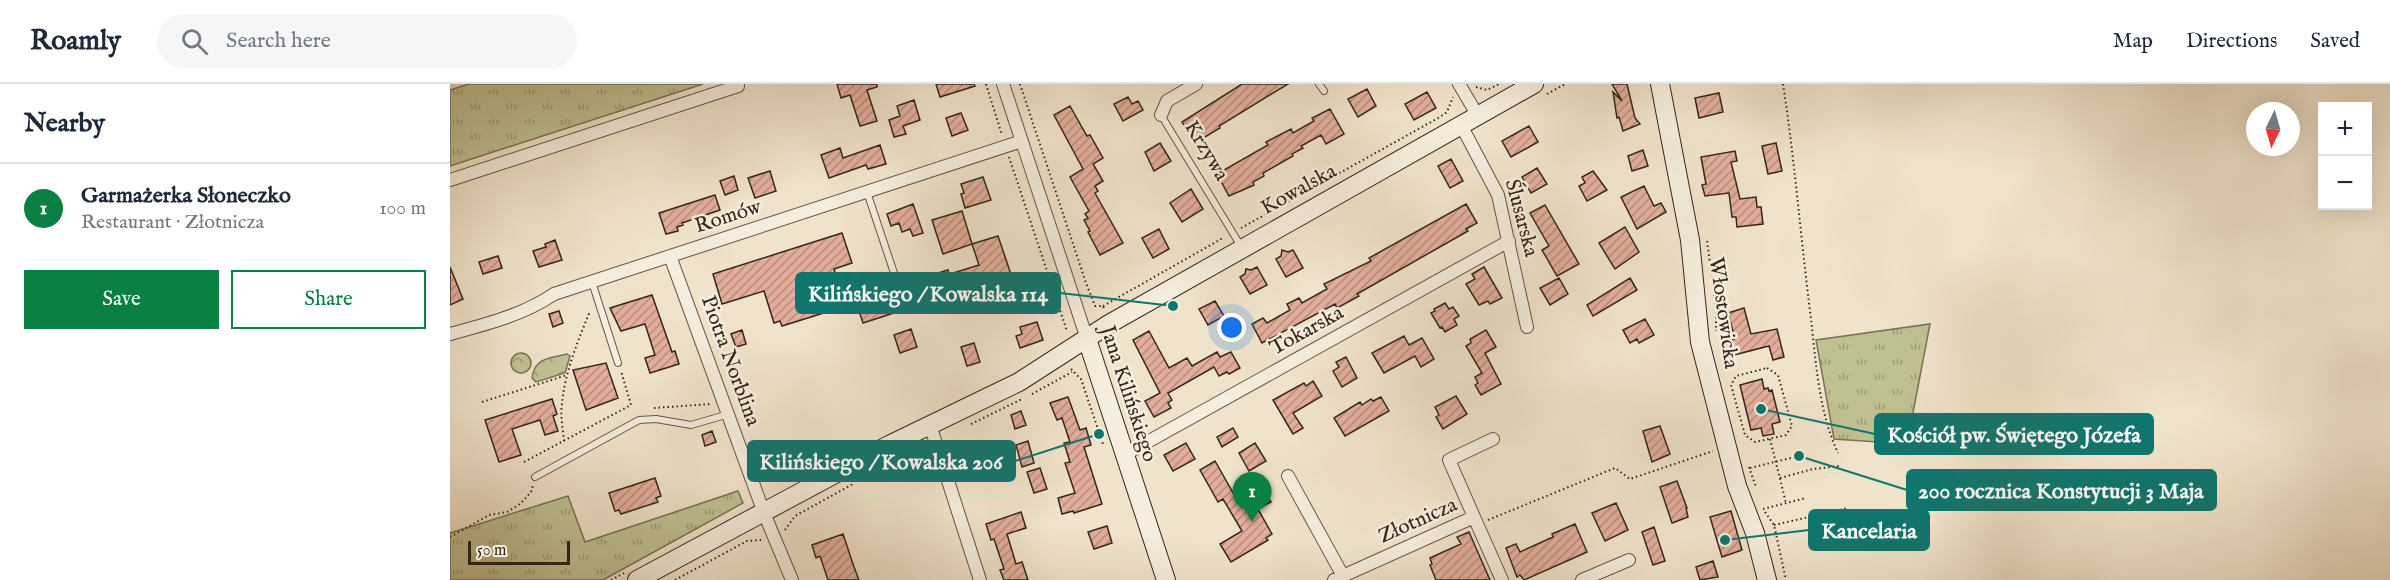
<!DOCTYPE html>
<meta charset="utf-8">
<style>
body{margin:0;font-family:"IM FELL English",serif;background:#f6f6f7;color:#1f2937}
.controls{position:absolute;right:18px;top:18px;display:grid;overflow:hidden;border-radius:0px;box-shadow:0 6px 24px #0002}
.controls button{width:54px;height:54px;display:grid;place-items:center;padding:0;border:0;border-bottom:2px solid #e0e1e3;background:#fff;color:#1f2937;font:30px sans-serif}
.compass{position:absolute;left:1796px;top:18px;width:54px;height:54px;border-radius:50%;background:#fff;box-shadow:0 6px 24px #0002;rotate:185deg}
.scale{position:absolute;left:18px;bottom:15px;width:102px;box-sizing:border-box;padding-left:6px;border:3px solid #35251a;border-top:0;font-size:16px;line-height:21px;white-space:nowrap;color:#35251a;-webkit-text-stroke:4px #f5eddd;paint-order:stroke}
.you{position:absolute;left:782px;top:244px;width:21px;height:21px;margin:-15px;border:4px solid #fff;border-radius:50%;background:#1a73e8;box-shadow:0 0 0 9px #1a73e833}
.badge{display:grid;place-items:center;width:39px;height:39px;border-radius:50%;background:#0b8043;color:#fff;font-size:20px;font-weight:700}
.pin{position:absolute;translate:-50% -50px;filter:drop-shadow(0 2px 3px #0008)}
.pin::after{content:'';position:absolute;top:32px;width:21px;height:18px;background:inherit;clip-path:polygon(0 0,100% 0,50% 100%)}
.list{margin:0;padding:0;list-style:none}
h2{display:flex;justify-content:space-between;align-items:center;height:78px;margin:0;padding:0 24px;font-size:26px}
h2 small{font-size:20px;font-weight:400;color:#747a83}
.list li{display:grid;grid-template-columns:39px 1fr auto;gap:18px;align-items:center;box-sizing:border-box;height:90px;padding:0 24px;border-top:2px solid #e0e1e3}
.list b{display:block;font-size:22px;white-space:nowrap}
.list p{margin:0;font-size:20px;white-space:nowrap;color:#747a83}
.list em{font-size:20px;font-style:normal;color:#747a83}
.actions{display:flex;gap:12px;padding:18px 24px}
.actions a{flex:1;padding:14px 0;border:2px solid #0b8043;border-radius:0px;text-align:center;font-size:21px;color:#0b8043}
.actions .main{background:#0b8043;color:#fff}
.icon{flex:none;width:33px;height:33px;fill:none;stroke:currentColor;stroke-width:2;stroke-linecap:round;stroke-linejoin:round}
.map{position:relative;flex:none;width:1940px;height:496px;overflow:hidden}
header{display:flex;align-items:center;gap:36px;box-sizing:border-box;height:84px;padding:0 30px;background:#fff;border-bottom:2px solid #e0e1e3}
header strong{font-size:28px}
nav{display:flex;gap:33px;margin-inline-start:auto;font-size:21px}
.search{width:420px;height:54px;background:#f6f6f7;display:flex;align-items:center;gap:15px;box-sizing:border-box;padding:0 21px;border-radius:33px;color:#747a83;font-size:22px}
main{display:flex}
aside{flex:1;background:#fff}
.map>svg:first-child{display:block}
.grass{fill:url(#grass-tufts);stroke:#7a7356;stroke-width:1.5}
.park{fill:url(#park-crowns);stroke:#7a7356;stroke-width:1.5}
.building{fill:url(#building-hatch);stroke:#35251a;stroke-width:1.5}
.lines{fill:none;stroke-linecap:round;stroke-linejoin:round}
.lane-casing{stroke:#645446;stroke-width:8}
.street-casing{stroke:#645446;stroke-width:14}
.secondary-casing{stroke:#35251a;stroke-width:20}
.path{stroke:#35251a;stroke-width:2;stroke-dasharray:1.5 3;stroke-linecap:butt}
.lane{stroke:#f5eddd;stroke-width:6}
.street{stroke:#f5eddd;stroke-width:12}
.secondary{stroke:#f5eddd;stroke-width:18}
.labels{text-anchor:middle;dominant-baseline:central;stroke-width:5;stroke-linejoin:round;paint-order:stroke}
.street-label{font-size:21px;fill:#35251a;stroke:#f5eddd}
.leader{fill:none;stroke:#0f766e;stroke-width:2}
.callout-dot{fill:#0f766e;stroke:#f5eddd;stroke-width:2}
.callout{fill:#0f766e;stroke:#0f766e;stroke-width:2}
.callout-label{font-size:22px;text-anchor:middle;font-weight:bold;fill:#fff}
</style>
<header>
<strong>Roamly</strong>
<div class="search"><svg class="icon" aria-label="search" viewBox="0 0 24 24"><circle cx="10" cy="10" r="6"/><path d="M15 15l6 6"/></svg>Search here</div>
<nav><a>Map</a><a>Directions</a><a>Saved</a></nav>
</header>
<main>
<aside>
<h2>Nearby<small></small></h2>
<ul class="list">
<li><span class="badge">1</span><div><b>Garmażerka Słoneczko</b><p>Restaurant · Złotnicza</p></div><em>100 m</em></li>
</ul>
<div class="actions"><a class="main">Save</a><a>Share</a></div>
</aside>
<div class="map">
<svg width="1940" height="496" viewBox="0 0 1940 496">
<defs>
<pattern id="grass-tufts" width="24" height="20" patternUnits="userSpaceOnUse" patternTransform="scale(1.5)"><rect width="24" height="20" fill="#c0c193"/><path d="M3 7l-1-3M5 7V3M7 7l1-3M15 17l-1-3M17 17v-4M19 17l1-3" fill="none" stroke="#9d9d77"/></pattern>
<pattern id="park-crowns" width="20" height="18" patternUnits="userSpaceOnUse" patternTransform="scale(1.5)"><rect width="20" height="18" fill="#c0c193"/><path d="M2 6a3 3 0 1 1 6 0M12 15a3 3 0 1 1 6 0" fill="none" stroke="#9d9d77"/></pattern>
<pattern id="building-hatch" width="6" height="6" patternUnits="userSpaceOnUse" patternTransform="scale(1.5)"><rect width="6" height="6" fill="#e2ae9b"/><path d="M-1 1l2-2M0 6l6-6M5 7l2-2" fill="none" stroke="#b88d7e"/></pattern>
</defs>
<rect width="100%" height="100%" fill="#f0e3cb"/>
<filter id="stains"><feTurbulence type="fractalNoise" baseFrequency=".00333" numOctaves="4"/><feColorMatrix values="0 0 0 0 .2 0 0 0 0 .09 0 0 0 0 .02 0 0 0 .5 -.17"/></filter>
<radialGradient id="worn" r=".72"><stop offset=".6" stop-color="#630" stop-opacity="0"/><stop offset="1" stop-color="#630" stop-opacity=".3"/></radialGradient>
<path class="grass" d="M19,0H253L0,82V6Z
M1480,240L1457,360L1384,355L1366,256Z
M288,407L293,419L153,496H0V449L118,412L135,458Z"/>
<path class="park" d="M61 279a10 10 0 1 1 20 0a10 10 0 1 1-20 0Z
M117,270L120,272L115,289L86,298L82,294C85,273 99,275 117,270Z"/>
<path class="building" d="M387,0H427V3L417,6L427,37L410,42L400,11L391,14Z
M486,0H524L525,2L490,13Z
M792,0H838L769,42L770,44L745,59L732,38Z
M1162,0H1177L1185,34L1190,40L1173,47L1169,33L1167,34L1163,8L1172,17Z
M917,5L926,22L908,33L898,15Z
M977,8L986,24L964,36L955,20Z
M1269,9L1273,28L1249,34L1245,14Z
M678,13L682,20L688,17L693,26L673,37L664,20Z
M464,16L470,36L453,42L456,50L444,53L439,36L450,32L447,22Z
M620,22L637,52L640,51L653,74L643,80L653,97L645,102L648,107L645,109L673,159L650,171L638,148L640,147L634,136L638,134L635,130L639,127L620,93L633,85L604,31Z
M880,25L894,50L876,60L871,51L851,62L853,64L842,70L843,72L813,89L814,92L803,98L804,101L779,112L767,90L818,61L816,58L841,45L843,49L864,37L862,34Z
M511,29L518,46L502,52L496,34Z
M1079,42L1088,58L1061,73L1052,57Z
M710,59L721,77L704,87L695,68Z
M1326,59L1332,87L1318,90L1312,62Z
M430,61L436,80L418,85L416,81L379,94L371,71L390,64L393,74Z
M1193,66L1198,82L1182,87L1178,72Z
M1285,67L1287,77L1281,78L1290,115L1306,113L1307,123H1311L1313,140L1287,143L1286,133H1282L1279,109L1255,112L1252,101L1256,100L1251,73Z
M1001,75L1013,97L1000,104L988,82Z
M1087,84L1097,100L1081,109L1072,93Z
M320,87L326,107L305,114L298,94Z
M1143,87L1157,106L1137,117L1129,102L1135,99L1132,93Z
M284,92L288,106L275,111L270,97Z
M533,93L541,116L515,124L511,110L514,109L511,100Z
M1194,102L1204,122L1211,119L1216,128L1187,145L1171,113Z
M741,105L753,125L732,138L720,119Z
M265,111L270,126L232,139L233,141L227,143L228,147L216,150L209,129Z
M463,120L473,149L463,152L460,145L452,148L449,139L441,142L437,130Z
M1016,120L1027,139L1016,145L1018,147L907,210L909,212L887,224L885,220L812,259L802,240L813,234L817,239L840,226L837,220L849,214L852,219L877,205L874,200L921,177L919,174Z
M1095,121L1129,180L1107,192L1092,166L1099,162L1080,129Z
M512,127L522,160L548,152L571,220L553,226L546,204L542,205L538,192L504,203L500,190L529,181L522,160L493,170L482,136Z
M1175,143L1189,168L1165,185L1149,159Z
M709,145L719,165L703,174L692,154Z
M392,149L402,179L384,185L396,222L332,242L330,237L324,239L314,207L272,220L263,190Z
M105,156L112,176L89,183L83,167L96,163L95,160Z
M832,166L838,168L843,166L853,184L836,193L826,175L831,172Z
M48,172L52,184L33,190L29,178Z
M0,183L13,215L0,221Z
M807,183L817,201L800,210L790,193L795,190L796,185L801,186Z
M1034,183L1052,214L1040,220L1038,217L1029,221L1016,200L1025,195L1022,190Z
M498,186L501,197L482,203L478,192Z
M1109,194L1118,210L1100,221L1090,204Z
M1180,194L1187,206L1143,232L1137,221Z
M202,211L222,268L225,267L229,280L200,289L195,274L205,271L195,240L171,247L160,224Z
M440,217L444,229L413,239L409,227Z
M765,217L774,232L758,241L749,225Z
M995,219L999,225L1003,223L1009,232L1004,235L1007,241L995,248L992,243L990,244L981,229L985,227L984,225Z
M1294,224L1301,250L1327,245L1334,273L1323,276L1319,262L1276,273L1273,259L1285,255L1278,229Z
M109,227L113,239L103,243L99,230Z
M1195,235L1204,251L1189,259L1187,255L1180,259L1173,246Z
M587,238L593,256L570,264L566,252L572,250L570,243Z
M461,245L467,263L450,269L444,251Z
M292,246L296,260L286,263L281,250Z
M1036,246L1046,263L1035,269L1051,300L1031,311L1025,301L1028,299L1025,293L1032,289L1016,262L1021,259L1020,255Z
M699,247L719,284L737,274L742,282L767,268L770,273L781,268L790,284L779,290L777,288L769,292L764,283L718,309L722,316L718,319L721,324L704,333L695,317L710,309L683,256Z
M954,252L959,261L972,254L984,275L971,283L965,272L934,289L922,269Z
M524,259L530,278L517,282L511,263Z
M896,273L907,294L892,303L883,287L889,283L886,278Z
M156,279L168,314L136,326L123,286Z
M1312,295L1314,305L1318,304L1319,307L1322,306L1330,338L1322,340L1324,350L1313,352L1311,344L1301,346L1290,301Z
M863,297L872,312L843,329L853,344L843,350L823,316L854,299L856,302Z
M1006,312L1017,330L993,345L986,333L989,331L985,323Z
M618,313L630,346L636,344L641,361L634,363L652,420L624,429L623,427L612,430L608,414L625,409L615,379L620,378L614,359L620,358L612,334L607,336L600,319Z
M931,313L939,327L895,352L884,334L910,318L912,321L921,315L923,317Z
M102,315L107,330L103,332L108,347L95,351L90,336L62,345L71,371L49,378L35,336Z
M571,327L576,341L565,345L561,331Z
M1210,342L1220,370L1202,378L1193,347Z
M783,344L788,353L772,363L767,353Z
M262,347L266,358L255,362L252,351Z
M578,357L584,379L572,383L566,361Z
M736,359L745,375L723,387L714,371Z
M805,359L816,377L799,387L789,369Z
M765,377L790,421L814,407L821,418L808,425L822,450L816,454L818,456L781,478L770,460L792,447L773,415L768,418L750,386Z
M590,384L597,405L584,409L577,388Z
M205,394L211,412L206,414L208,418L171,430L169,426L165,427L159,409Z
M1227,397L1237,424H1236L1238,433L1222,439L1210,403Z
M1166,419L1178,446L1155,457L1142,429Z
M1281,427L1292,466L1272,473L1260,433Z
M571,428L576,444L557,450L566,480L572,478L578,496H554L550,486L554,485L544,455L541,456L536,440Z
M1125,440L1137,468L1074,496L1070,491L1067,493L1056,464L1066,460L1070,468L1103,453L1102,450Z
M657,442L662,459L644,465L638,448Z
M1204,443L1215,477L1203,481L1192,448Z
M1019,448L1040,496H986L980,481L982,480L980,474L1011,460L1007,453Z
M393,450L404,483L409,496H378L370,472L366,474L362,461Z
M1263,477L1268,493L1250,496L1246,483Z"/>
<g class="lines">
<defs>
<path id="lane" d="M869,0L874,7
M711,31L792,164
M417,108L450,207
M142,198L168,279
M85,393L189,336L206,335L241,341L279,330"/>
<path id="street" d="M553,0L637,255
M1009,0L1028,32
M711,31L717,17L746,0
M1011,41L1048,111L1077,243
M0,96L288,2V0
M220,172L314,429L342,496
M0,250C37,240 73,231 104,210L572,57
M480,341L530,496
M674,371L1059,157
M838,392L893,492
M1024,433L1052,496
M884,496L1024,433L999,376L1043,355
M1132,496L1179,476"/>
<path id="secondary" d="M1210,0L1240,156L1250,258L1287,402L1305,449L1317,496
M637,255L716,496
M187,496L439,361L569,298L659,240L1084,0"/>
</defs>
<use href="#lane" class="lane-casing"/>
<use href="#street" class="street-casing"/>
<use href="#secondary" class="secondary-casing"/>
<path class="path" d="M536,0L552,51
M570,0L636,199L645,222H653L654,226
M1333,0C1345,78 1351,157 1361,235C1366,279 1369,329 1388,369
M1026,3L1037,6L1049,0
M1097,10L1115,0
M559,73L617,247
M791,144L990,33L997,28L1003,13
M1257,157L1266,224V247
M653,222L773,154
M1317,284L1328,291L1342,342L1336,351L1305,358L1295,351L1281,301L1286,292Z
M621,285L631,295L653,360
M582,310L622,288
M32,318L117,291
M204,324L261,320
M521,340L572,315
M1320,355L1336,419
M114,357C113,345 110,332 112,320C115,287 128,257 140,227
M74,378L181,321L171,287
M1299,383L1306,403
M1300,384L1349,372
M1330,394L1363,385L1390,382
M1313,425L1356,414
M1315,428L1324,441L1336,496
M1038,436L1165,384L1180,395L1263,367
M1324,441L1398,424
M335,446L345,432L403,400
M0,453L39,431L57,428L70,420L81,408L83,401
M161,496L174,489
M225,496L297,457L311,456"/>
<use href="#lane" class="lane"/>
<use href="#street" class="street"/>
<use href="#secondary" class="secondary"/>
</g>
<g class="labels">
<g class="street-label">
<text transform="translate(756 67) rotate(59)">Krzywa</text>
<text transform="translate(849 106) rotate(-29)">Kowalska</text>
<text transform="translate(278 133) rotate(-18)">Romów</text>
<text transform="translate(1071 134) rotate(75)">Ślusarska</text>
<text transform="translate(1273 229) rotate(82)">Włostowicka</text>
<text transform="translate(857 247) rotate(-29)">Tokarska</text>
<text transform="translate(280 277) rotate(70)">Piotra Norblina</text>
<text transform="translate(678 310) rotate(72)">Jana Kilińskiego</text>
<text transform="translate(968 437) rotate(-24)">Złotnicza</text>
</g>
</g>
<path class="leader" d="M723 222L610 209M1311 325L1425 350M649 350L565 377M1349 372L1457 406M1275 456L1359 446"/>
<g class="callout-dot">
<circle cx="723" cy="222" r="6"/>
<circle cx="1311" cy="325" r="6"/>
<circle cx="649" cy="350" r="6"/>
<circle cx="1349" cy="372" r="6"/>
<circle cx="1275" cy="456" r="6"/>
</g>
<g class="callout">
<rect x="346" y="189" width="264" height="40" rx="6"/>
<rect x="1425" y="330" width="278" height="40" rx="6"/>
<rect x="298" y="357" width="267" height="40" rx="6"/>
<rect x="1457" y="386" width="309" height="40" rx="6"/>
<rect x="1359" y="426" width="120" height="40" rx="6"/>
</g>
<g class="callout-label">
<text x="478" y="217">Kilińskiego / Kowalska 114</text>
<text x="1564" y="358">Kościół pw. Świętego Józefa</text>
<text x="431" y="385">Kilińskiego / Kowalska 206</text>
<text x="1611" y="414">200 rocznica Konstytucji 3 Maja</text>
<text x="1419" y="454">Kancelaria</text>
</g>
<rect width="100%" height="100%" filter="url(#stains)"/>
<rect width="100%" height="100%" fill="url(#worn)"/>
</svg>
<div class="controls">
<button>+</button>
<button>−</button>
</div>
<svg class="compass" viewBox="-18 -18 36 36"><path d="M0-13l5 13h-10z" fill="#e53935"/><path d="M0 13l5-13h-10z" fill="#747a83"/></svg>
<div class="scale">50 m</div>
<div class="you"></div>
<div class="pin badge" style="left:802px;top:438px">1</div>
</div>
</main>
